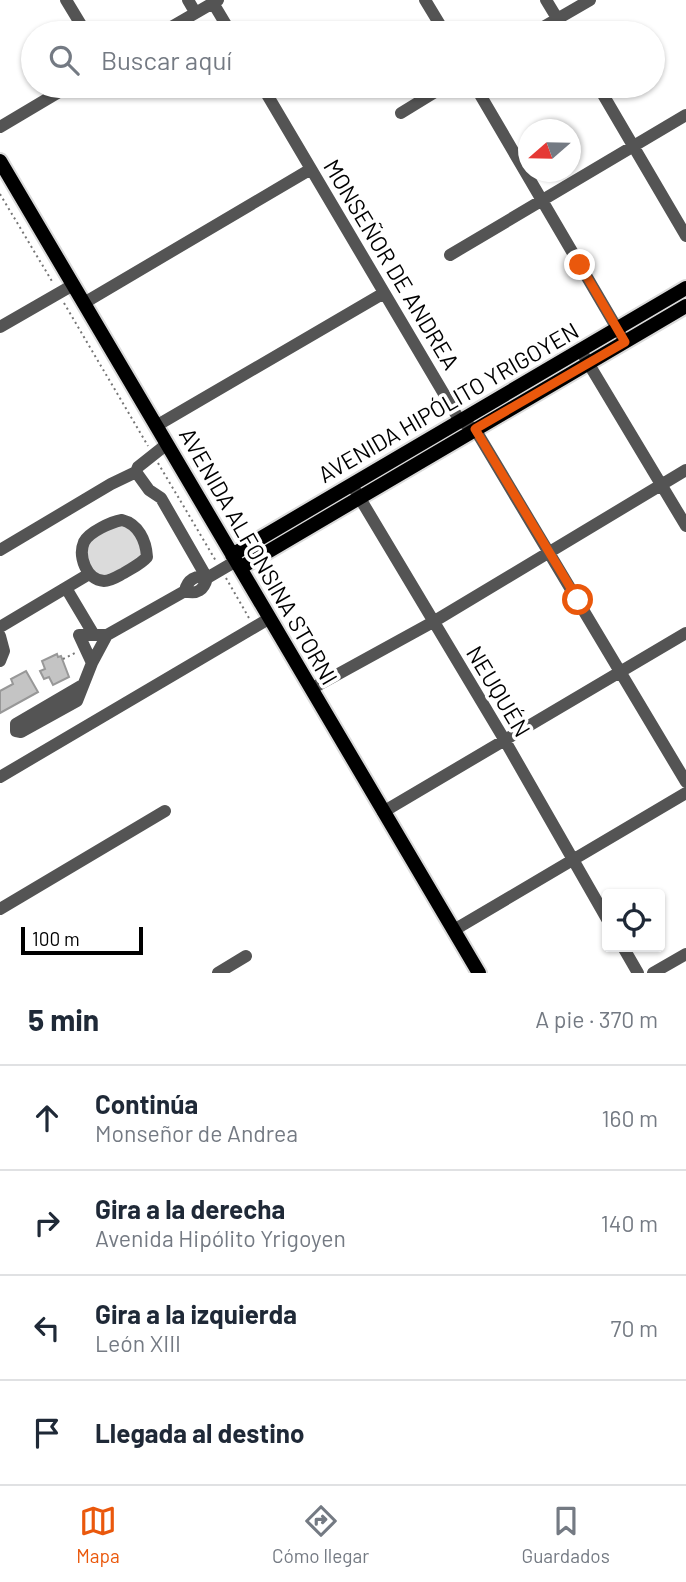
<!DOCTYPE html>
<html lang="es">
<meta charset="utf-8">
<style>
body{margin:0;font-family:Barlow,sans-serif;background:#f6f6f7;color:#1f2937}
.controls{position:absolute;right:21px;bottom:21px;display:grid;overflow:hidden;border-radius:7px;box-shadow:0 2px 5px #0004}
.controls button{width:63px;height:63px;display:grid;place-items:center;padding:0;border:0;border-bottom:2px solid #e0e1e3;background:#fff;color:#1f2937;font:35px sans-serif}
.compass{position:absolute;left:518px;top:119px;width:63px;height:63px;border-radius:50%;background:#fff;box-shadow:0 2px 5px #0004;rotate:250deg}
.scale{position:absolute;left:21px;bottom:18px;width:122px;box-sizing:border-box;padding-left:7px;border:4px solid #000;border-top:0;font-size:19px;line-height:24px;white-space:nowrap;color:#000;-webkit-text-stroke:5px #fff;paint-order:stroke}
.stop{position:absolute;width:21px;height:21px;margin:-16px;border:5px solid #ea580c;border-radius:50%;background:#fff}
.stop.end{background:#ea580c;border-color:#fff;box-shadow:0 2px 7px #0008}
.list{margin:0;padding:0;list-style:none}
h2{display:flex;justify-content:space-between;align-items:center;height:91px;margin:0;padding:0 28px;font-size:30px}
h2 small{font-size:23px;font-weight:400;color:#747a83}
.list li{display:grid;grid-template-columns:46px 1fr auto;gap:21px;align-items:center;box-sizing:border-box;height:105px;padding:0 28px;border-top:2px solid #e0e1e3}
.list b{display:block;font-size:26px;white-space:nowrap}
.list p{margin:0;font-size:23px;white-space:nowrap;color:#747a83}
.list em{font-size:23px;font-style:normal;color:#747a83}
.icon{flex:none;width:38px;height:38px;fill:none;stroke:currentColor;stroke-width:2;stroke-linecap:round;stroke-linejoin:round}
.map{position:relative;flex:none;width:686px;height:973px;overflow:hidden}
.search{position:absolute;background:#fff;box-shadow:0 2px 5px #0004;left:21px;right:21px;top:21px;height:77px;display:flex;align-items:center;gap:18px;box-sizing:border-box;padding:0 24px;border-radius:38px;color:#747a83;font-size:26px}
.sheet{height:511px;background:#fff}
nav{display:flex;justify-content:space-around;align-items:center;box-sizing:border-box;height:98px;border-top:2px solid #e0e1e3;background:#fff;font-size:19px;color:#747a83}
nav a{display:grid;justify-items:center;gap:4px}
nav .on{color:#ea580c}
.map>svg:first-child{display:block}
.green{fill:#dbdbdb}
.building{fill:#c4c4c4;stroke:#989898;stroke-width:2}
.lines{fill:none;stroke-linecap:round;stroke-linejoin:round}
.major-casing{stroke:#dbdbdb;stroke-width:18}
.path{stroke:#767676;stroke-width:2;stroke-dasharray:2 3.5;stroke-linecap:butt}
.minor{stroke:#545454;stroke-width:12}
.major{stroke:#000;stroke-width:14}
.route{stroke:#ea580c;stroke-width:9}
.labels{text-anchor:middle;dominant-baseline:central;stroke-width:7;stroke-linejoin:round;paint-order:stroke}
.street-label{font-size:23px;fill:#000;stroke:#fff}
</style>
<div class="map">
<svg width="686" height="973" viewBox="0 0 686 973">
<rect width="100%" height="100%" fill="#fff"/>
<path class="green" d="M120,522L138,537L142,557L115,576H95L84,550L86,543Z"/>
<path class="building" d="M57,654L58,657L61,656L69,677L53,685L49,677L44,679L40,671L45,669L42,661Z
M26,671L38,692L0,713V691L13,684L11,679Z"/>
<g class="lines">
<defs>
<path id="major" d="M0,161L479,973
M232,555L686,288
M240,568L686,306"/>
</defs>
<use href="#major" class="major-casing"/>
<path class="path" d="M0,194L53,283
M64,303L148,446
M158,463L216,561
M226,578L249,618
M63,659L77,652"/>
<path class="minor" d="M66,0L86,33
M188,0L195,12
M425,0L445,33
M546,0L566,33
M213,3L231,33
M161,33L218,0
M533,33L590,0
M262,86L460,421L475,429L686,782
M475,86L625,342
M598,86L686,236
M401,113L445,86
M0,127L69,86
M450,255L686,115
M84,303L311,169
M0,327L73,285
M581,351L686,526
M156,426L384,293
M167,444L138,467L136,472L149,490L161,498L207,578
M352,485L504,739L607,919
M122,520C138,524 146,540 147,557C141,564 132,568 124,573C118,576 111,581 104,581C86,580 78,556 84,542C89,532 111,522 122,520Z
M0,550L111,484L136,472
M207,578C204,590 197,595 185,591C187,580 196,574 207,578L236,561
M66,588L94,635
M0,627L89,574
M107,635L92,663L79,635H107L185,591
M0,636L4,651L0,661
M81,686L16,724V731L21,732L77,701L92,663
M311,689L433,622L686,470
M0,777L270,618
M383,812L686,633
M0,909L165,811
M454,930L686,793
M623,947L638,973
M218,973L246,956
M653,973L686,954"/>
<use href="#major" class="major"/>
</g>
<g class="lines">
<path class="route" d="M578,600L475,429L625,342L580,265"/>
</g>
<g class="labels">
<g class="street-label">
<text transform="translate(392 264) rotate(59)">MONSEÑOR DE ANDREA</text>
<text transform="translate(448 402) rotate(-30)">AVENIDA HIPÓLITO YRIGOYEN</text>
<text transform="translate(259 556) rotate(60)">AVENIDA ALFONSINA STORNI</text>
<text transform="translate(499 691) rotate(59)">NEUQUÉN</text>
</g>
</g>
</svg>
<div class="controls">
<button><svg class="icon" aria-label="locate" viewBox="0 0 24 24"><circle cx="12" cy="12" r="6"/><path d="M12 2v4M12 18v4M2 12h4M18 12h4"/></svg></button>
</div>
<svg class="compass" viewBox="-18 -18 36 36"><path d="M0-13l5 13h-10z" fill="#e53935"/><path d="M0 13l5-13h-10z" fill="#747a83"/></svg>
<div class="scale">100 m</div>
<div class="stop" style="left:578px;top:600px"></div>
<div class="stop end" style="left:580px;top:265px"></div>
<div class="search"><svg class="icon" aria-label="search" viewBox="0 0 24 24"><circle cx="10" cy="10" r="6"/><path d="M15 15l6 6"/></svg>Buscar aquí</div>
</div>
<section class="sheet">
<h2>5 min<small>A pie · 370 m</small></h2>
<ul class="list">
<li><svg class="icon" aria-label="ahead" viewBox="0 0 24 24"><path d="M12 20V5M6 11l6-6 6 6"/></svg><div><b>Continúa</b><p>Monseñor de Andrea</p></div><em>160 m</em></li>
<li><svg class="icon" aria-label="right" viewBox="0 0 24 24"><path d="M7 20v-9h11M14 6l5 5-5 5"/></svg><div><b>Gira a la derecha</b><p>Avenida Hipólito Yrigoyen</p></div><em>140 m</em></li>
<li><svg class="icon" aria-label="left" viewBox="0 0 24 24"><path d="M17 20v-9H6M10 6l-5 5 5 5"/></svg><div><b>Gira a la izquierda</b><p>León XIII</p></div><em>70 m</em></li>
<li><svg class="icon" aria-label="arrive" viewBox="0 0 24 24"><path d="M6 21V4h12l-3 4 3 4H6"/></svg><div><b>Llegada al destino</b></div></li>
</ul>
</section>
<nav>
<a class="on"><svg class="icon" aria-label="map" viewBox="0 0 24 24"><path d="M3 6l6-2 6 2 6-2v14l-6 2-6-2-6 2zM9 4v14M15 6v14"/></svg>Mapa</a>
<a><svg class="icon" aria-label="directions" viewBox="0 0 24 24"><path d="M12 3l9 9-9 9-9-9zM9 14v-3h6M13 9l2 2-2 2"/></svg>Cómo llegar</a>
<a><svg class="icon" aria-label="saved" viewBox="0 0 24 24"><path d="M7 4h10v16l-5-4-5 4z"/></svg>Guardados</a>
</nav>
